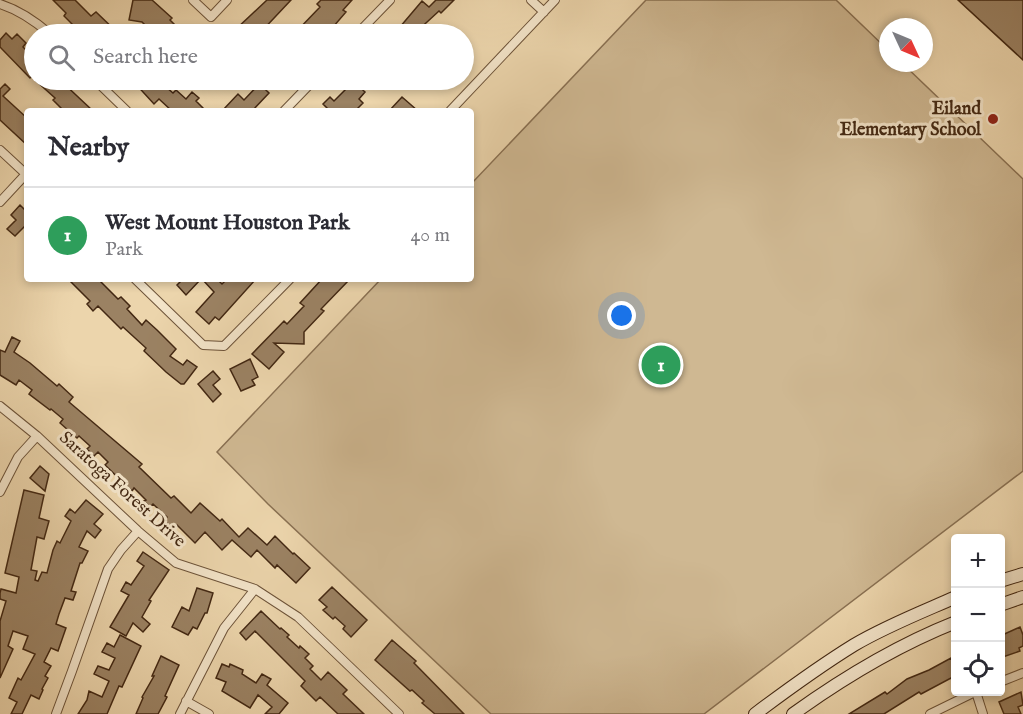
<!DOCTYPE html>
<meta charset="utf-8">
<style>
body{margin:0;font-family:"IM FELL English",serif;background:#f2f2f3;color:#2b2b33}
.controls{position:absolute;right:18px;bottom:18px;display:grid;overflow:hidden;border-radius:6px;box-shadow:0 3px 9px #0003}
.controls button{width:54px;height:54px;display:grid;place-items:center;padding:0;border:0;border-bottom:2px solid #e1e1e2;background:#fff;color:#2b2b33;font:30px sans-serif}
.compass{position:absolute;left:879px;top:18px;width:54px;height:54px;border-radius:50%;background:#fff;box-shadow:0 3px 9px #0003;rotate:134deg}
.you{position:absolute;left:622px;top:316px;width:21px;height:21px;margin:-15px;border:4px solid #fff;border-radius:50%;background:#1a73e8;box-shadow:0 0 0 9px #1a73e833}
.badge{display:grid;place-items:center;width:39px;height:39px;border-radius:50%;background:#1a73e8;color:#fff;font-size:20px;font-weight:700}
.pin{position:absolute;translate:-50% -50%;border:3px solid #fff;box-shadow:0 2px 6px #0006}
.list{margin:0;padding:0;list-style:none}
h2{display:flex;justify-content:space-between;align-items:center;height:78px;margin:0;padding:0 24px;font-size:26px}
h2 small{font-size:20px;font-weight:400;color:#7c7c81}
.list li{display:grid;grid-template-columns:39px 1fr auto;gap:18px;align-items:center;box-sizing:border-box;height:96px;padding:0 24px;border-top:2px solid #e1e1e2}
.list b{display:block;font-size:22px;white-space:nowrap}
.list p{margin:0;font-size:20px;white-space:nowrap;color:#7c7c81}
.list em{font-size:20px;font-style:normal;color:#7c7c81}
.icon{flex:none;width:33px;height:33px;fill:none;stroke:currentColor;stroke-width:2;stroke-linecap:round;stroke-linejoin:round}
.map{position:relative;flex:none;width:1023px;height:714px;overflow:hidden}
.search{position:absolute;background:#fff;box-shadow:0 3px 9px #0003;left:24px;top:24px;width:450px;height:66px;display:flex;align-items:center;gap:15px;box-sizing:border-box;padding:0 21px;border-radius:33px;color:#7c7c81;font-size:22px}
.panel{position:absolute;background:#fff;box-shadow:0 3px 9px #0003;left:24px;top:108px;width:450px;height:174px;border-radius:6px}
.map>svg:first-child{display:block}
.green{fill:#cfb892;stroke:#897052;stroke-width:1.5}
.building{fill:#9b8263;stroke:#432813;stroke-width:1.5}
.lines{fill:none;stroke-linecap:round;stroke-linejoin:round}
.street-casing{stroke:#6d5339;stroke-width:10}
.secondary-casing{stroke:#432813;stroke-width:14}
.street{stroke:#f3e4c9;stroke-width:8}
.secondary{stroke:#f3e4c9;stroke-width:12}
.poi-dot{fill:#8f2418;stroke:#f3e4c9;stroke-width:2}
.labels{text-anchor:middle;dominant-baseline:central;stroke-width:6;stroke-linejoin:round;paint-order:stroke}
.poi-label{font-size:18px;font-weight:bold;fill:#432813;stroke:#f3e4c9;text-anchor:end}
.street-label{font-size:18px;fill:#432813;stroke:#f3e4c9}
</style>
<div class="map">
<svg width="1023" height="714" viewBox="0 0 1023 714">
<rect width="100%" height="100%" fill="#ecd5ac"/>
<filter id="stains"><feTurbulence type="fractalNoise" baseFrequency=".00333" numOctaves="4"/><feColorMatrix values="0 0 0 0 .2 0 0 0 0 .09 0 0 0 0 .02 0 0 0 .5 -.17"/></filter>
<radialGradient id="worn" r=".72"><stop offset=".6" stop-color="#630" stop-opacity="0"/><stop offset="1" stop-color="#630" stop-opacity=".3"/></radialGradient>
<path class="green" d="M646,0H836L888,50V63H902L1023,179V471L704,714H491L268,504L217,452L381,279H471V184Z"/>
<path class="building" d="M53,0H75L91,16L96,12L119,34H82L64,16L66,13Z
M133,0H152L172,18L170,20L177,27L169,34H154L142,22L129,20Z
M267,0H291L259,34H238L234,31Z
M321,0H352L343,10L346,12L327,34H294L320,7L317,4Z
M436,0H454L441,13L439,11L414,34H394L422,1L429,7Z
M958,0H1023V60Z
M6,33L12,39L17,34L26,43L23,47L34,58V74L30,78L0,47V40Z
M35,80H60L93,111H64L53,100L55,98Z
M132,80H158L173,93L176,90L186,99L192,92L199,98L196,101L206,111H172L159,99L154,104Z
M263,80H277L266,90L269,93L252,111H222L238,94L244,100Z
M347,80H373L363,90L365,92L359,99L363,103L355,111H330L323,104L330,97L334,101L346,89L342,85Z
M5,84L10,89L3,96L27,118V145L0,120V89Z
M402,97L418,111H389Z
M20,205L27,212V224L15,236L7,229L16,220L11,215Z
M68,279H98L118,299L121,297L130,306L127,309L142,325L146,320L157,330L176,349L170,356L183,365L187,360L197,367L184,384H181L166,372L144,351L146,348L123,327L121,329L98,306L93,311L87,304L90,301Z
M183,279H201L186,295L177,285Z
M202,279H217L222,284L227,279H256L219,320L215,317L209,324L196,312L214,292Z
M322,279H350L321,309L324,311L304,332V344L274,343L284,352L269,369L252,354L284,321L287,324L304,306L300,303Z
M12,337L20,341L14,352L30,363L57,386L59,384L73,397L69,402L142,464L139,467L171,498L174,496L191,513L200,503L220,521L222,519L239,537L248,528L267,545L275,536L293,554L294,553L310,568L296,583L277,565L275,568L257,550L251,557L232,540L222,550L205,532L195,543L177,525L173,529L164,520L167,517L153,504L150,507L144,501L146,500L134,488L132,491L105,465L108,462L98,452L94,456L87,449L90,446L79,436L77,438L60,423L63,419L51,409L50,410L29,394L32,390L19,380L16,385L0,375V350L5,352Z
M250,359L258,377L252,380L255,385L241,391L230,369Z
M213,371L220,379L213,385L221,394L213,402L198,384Z
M40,466L49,474L45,491L30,478Z
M24,490L44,495L39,518L49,521L44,539L37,537L31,570L37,571L35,580L38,581L42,572L47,573L53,550L57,541L60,543L71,521L65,516L70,509L75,513L86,500L103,514L94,524L101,530L95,538L87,531L79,547L88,551L82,563H80L71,591L76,592L73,600L65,598L59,614L56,624L66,628L58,651L51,648L44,662L51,666L45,676L48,678L42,689L43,690L39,699L31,695L22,714H11L17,702L9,698L18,678L21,680L35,654L23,649L28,636L13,631L8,646L13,649L0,678V621L6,601L0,599V593L1,589L16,593L19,577L5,573Z
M143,552L169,570L149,600L151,601L142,617L150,624L143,632L133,623L126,636L110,627L129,595L121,591L126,582L131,585L144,566L137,561Z
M332,587L367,620L351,637L343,629L345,626L335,617L333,619L323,610L327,607L319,600Z
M197,588L213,593L207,613H205L197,629L193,627L188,635L172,627L182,607L189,611Z
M261,611L280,629L281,628L289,635L287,637L299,648L300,646L309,654L305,658L313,666L310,669L321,680L328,672L347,690L343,694L364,714H338L320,697L316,701L301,686L305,681L255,631L246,640L240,633Z
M1020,627L1023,635V646L1019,648L1020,651L1000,658V636Z
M120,635L141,646L122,687L119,686L107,714H78L87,700L89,691L102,697L109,681L94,674L98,666L109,670L115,658L102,652L107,643L114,647Z
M392,640L416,661L414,663L464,714H435L422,703L424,701L412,690L410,691L375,660Z
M161,656L179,665L165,696L167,697L158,714H136L143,698L142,697L154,676H152Z
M951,658L956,666V686L951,678L921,694L919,692L884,714H849L885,692L887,694L907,679L929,670Z
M222,664L229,667L230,664L243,670L242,674L256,683L262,674L271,679L267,685L288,703L279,714H265L272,707L258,695L250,708L222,691L226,682L216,678Z
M1021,692L1023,705L1018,707L1021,714H1004L999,702Z"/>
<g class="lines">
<defs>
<path id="street" d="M193,0L211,17L227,0
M531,0L544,12
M0,4C19,10 35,21 50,34
M357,34L390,0
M95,80L127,111
M284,111L314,80
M450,111L555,0
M0,150L27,175
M0,202L26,174
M135,279L203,345L224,346L290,279
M0,406L37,436L138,531L176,563L255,589L298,617L399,714
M0,492L18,457L37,436
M1000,682L1023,673
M976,692L983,714
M186,701L209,714
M56,714L72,671L108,569L121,550L138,531
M180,714L224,628L255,589
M930,714L975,692"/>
<path id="secondary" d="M1000,581L1023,574
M1000,605L1023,597
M755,714C787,690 820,666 854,645C886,626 922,612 956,597
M793,714C843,678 898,645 956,622"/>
</defs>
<use href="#street" class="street-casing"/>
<use href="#secondary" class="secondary-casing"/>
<use href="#street" class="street"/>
<use href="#secondary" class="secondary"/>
</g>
<circle class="poi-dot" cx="993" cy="119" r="6"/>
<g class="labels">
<g class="poi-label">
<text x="981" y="109">Eiland<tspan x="981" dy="21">Elementary School</tspan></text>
</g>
<g class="street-label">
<text transform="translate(122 490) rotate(42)">Saratoga Forest Drive</text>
</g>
</g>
<rect width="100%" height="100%" filter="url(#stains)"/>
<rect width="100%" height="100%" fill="url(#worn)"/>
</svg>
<div class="controls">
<button>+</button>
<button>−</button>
<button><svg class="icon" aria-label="locate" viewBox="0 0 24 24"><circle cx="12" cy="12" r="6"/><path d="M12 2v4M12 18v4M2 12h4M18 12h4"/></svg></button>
</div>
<svg class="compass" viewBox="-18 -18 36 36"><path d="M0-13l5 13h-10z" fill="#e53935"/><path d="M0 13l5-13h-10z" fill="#7c7c81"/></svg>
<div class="you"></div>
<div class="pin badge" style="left:661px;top:365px;background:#2e9e5b">1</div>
<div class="search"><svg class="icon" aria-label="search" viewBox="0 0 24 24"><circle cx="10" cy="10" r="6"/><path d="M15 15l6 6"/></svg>Search here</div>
<section class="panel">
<h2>Nearby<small></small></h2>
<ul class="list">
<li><span class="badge" style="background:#2e9e5b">1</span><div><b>West Mount Houston Park</b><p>Park</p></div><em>40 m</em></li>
</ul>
</section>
</div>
